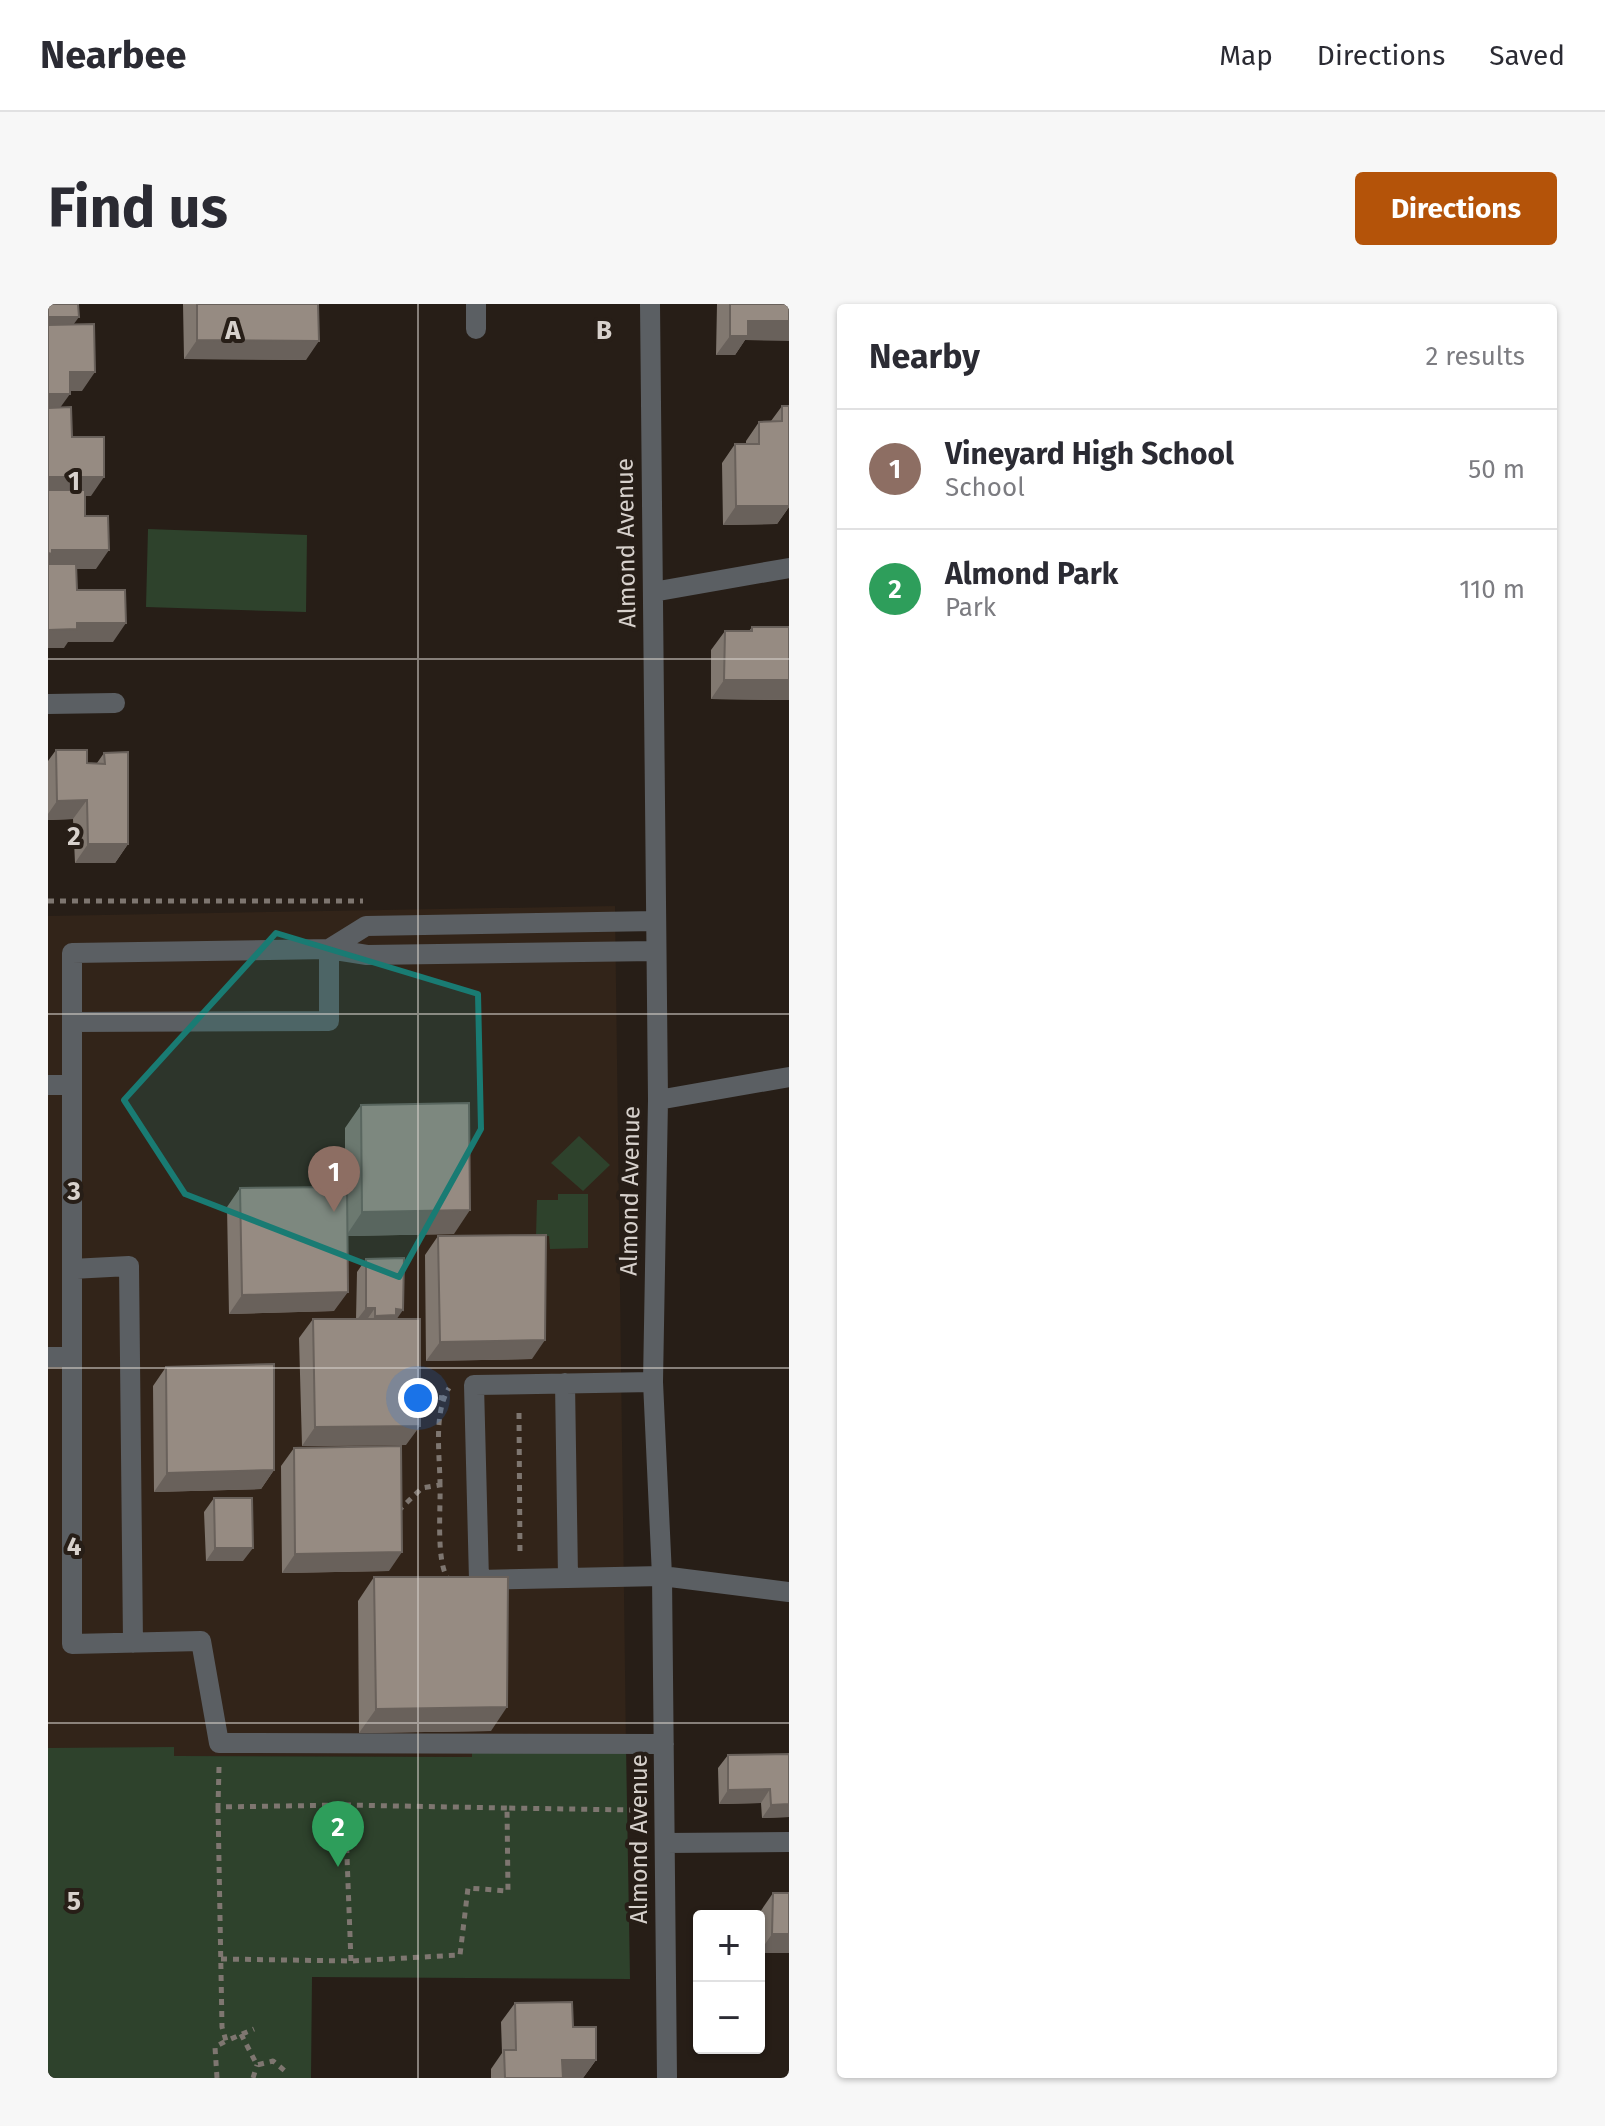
<!DOCTYPE html>
<meta charset="utf-8">
<style>
body{margin:0;font-family:"Fira Sans",sans-serif;background:#f7f7f7;color:#2b2b33}
.controls{position:absolute;right:24px;bottom:24px;display:grid;overflow:hidden;border-radius:8px;box-shadow:0 2px 6px #0004}
.controls button{width:72px;height:72px;display:grid;place-items:center;padding:0;border:0;border-bottom:2px solid #e1e1e2;background:#fff;color:#2b2b33;font:40px sans-serif}
.you{position:absolute;left:370px;top:1094px;width:28px;height:28px;margin:-20px;border:6px solid #fff;border-radius:50%;background:#1a73e8;box-shadow:0 0 0 12px #1a73e833}
.badge{display:grid;place-items:center;width:52px;height:52px;border-radius:50%;background:#b45309;color:#fff;font-size:26px;font-weight:700}
.pin{position:absolute;translate:-50% -66px;filter:drop-shadow(0 2px 4px #0008)}
.pin::after{content:'';position:absolute;top:42px;width:28px;height:24px;background:inherit;clip-path:polygon(0 0,100% 0,50% 100%)}
.list{margin:0;padding:0;list-style:none}
h2{display:flex;justify-content:space-between;align-items:center;height:104px;margin:0;padding:0 32px;font-size:34px}
h2 small{font-size:26px;font-weight:400;color:#7c7c81}
.list li{display:grid;grid-template-columns:52px 1fr auto;gap:24px;align-items:center;box-sizing:border-box;height:120px;padding:0 32px;border-top:2px solid #e1e1e2}
.list b{display:block;font-size:30px;white-space:nowrap}
.list p{margin:0;font-size:26px;white-space:nowrap;color:#7c7c81}
.list em{font-size:26px;font-style:normal;color:#7c7c81}
.map{position:relative;flex:none;width:741px;height:1774px;overflow:hidden;border-radius:8px}
header{display:flex;align-items:center;gap:48px;box-sizing:border-box;height:112px;padding:0 40px;background:#fff;border-bottom:2px solid #e1e1e2}
header strong{font-size:38px}
nav{display:flex;gap:44px;margin-inline-start:auto;font-size:28px}
.intro{display:flex;align-items:center;justify-content:space-between;box-sizing:border-box;height:192px;padding:0 48px}
h1{margin:0;font-size:56px}
.button{padding:20px 36px;border-radius:8px;background:#b45309;color:#fff;font-size:28px;font-weight:700}
main{display:flex;gap:48px;padding:0 48px}
aside{flex:1;background:#fff;border-radius:8px;box-shadow:0 2px 6px #0004}
.map>svg:first-child{display:block}
.built{fill:#322419}
.green{fill:#2e422c}
.lines{fill:none;stroke-linecap:round;stroke-linejoin:round}
.path{stroke:#7e7670;stroke-width:5;stroke-dasharray:6 6;stroke-linecap:butt}
.minor{stroke:#5b5f63;stroke-width:20}
.wall{fill:#817870}
.shaded-wall{fill:#69615b}
.building{fill:#968b82;stroke:#69615b;stroke-width:2}
.marked{fill:#197b73;fill-opacity:0.2;stroke:#197b73;stroke-width:6;stroke-linejoin:round}
.grid{fill:none;stroke:#d7d1cc;stroke-width:2;stroke-opacity:0.55}
.labels{text-anchor:middle;dominant-baseline:central;stroke-width:8;stroke-linejoin:round;paint-order:stroke}
.street-label{font-size:24px;fill:#d7d1cc;stroke:#271e17}
.grid-label{font-size:26px;text-anchor:middle;font-weight:bold;fill:#d7d1cc;stroke:#271e17;stroke-width:8;stroke-linejoin:round;paint-order:stroke}
</style>
<header>
<strong>Nearbee</strong>
<nav><a>Map</a><a>Directions</a><a>Saved</a></nav>
</header>
<div class="intro"><h1>Find us</h1><a class="button">Directions</a></div>
<main>
<div class="map">
<svg width="741" height="1774" viewBox="0 0 741 1774">
<rect width="100%" height="100%" fill="#271e17"/>
<path class="built" d="M567,602L578,1442L424,1443V1453L126,1452V1444H0V612Z"/>
<path class="green" d="M100,225L259,231L258,308L98,303Z
M531,832L562,861L535,887L503,859Z
M510,890H540V944L502,945L501,932H488L489,896H510Z
M424,1442H578L582,1675L264,1673L263,1774H0V1444L126,1443V1452L424,1453Z"/>
<g class="lines">
<path class="path" d="M0,597H315
M367,1091L395,1094
M471,1109L472,1252
M392,1181C392,1152 385,1110 401,1084
M350,1207L374,1184L392,1181C393,1203 387,1263 402,1277
M171,1463L170,1503L297,1501
M170,1503L174,1723L178,1737L206,1725
M173,1655L303,1657L412,1651L420,1584L460,1587L459,1504L583,1506
M303,1657L297,1501L459,1504
M193,1730L209,1761L225,1757L237,1767
M169,1774L167,1743L178,1737
M205,1774L209,1761"/>
<path class="minor" d="M428,0V25
M602,0L610,796L605,1078L614,1272L619,1774
M605,288L741,264
M0,400L67,399
M608,617L318,622L281,645L24,649V718L281,717V645L319,651L608,647
M24,718V1340L153,1337L171,1439L616,1440
M0,781H24
M610,796L741,773
M24,965L81,962L85,1339
M0,1053H24
M605,1078L426,1081L431,1276L614,1272L741,1288
M517,1079L520,1273
M617,1539L741,1538"/>
</g>
<path class="wall" d="M135,0H270L258,56L136,55Z
M669,0H741L697,36L687,51H668Z
M734,102H741V203L729,220L675,221L674,159L687,140H698V137L711,118L723,117Z
M704,323H741V396L663,395V346L677,327H701Z
M8,446L39,459H49L56,449L80,540L67,559H27L25,515L0,516V457Z
M313,801L406,930L299,932L286,1007L181,1010L179,903L192,884L297,883V824Z
M390,932L484,1055L378,1057L377,951Z
M318,955L348,1015L358,1141L254,1142L251,1034L265,1015H308L309,968Z
M118,1063L226,1166L213,1185L106,1188L105,1082Z
M246,1144L341,1267L234,1269L233,1162Z
M166,1194L195,1257H158L156,1208Z
M326,1273L443,1427L311,1429L310,1297Z
M741,1450V1513L714,1514L713,1499L671,1500L670,1464L680,1451Z
M725,1589L741,1649H711L712,1608Z
M467,1699L525,1723L548,1756L535,1774H443V1765L454,1749L453,1718Z"/>
<path class="shaded-wall" d="M0,13H31L17,32H0Z
M700,17H741V37L697,36L687,51H668L682,32Z
M149,36L271,37L258,56L136,55Z
M22,68H47L34,87H8Z
M0,90H22L9,108L0,109Z
M0,173H56L43,192H0Z
M688,202H741V203L729,220L675,221Z
M4,246H61L48,265H0V249Z
M29,319H78L65,338H20L16,344H0V326Z
M676,376H741V396L663,395Z
M39,496L25,515L0,516V510L9,497Z
M40,540H80L67,559H27Z
M422,906L406,930L298,932L314,908Z
M300,988L286,1007L181,1010L194,991Z
M318,1004H327L318,1017H308Z
M348,1005L355,1006L346,1019L318,1025L327,1012Z
M497,1036L484,1055L378,1057L392,1038Z
M372,1122L358,1141L254,1142L267,1123Z
M226,1166L213,1185L106,1188L119,1169Z
M167,1244H205L195,1257H158Z
M354,1248L341,1267L234,1269L247,1250Z
M459,1403L443,1427L311,1429L328,1405Z
M722,1485L713,1499L671,1500L680,1486Z
M741,1500V1513L714,1514L723,1501Z
M724,1630H741V1649H711Z
M514,1756H548L535,1774H502Z"/>
<path class="building" d="M0,0H30L31,13H0Z
M149,0H270L271,37L149,36Z
M682,0H741V17H700V32H682Z
M46,20L47,68H22V90H0V21Z
M734,102H741V202H688L687,140H711V118L734,117Z
M23,103L24,133H56V173H0V104Z
M0,186H37V212H60L61,246H4V250L0,249Z
M0,260H28L29,286H77L78,319H29V325L0,326Z
M704,323H741V376H676L677,327H704Z
M8,446H39V459L57,460L56,449L80,448V540H40L39,496L9,497Z
M421,799L422,906L314,908L313,801Z
M299,883L300,988L194,991L192,884Z
M498,931L497,1036L392,1038L390,932Z
M356,954L355,1006L348,1005V1011L327,1012V1004H318V955Z
M265,1015H372V1122L267,1123Z
M226,1060V1166L119,1169L118,1063Z
M353,1142L354,1248L247,1250L246,1144Z
M166,1194H204L205,1244H167Z
M326,1273H460L459,1403L328,1405Z
M741,1450V1500L723,1501L722,1485L680,1486V1451Z
M725,1589H741V1630H724Z
M524,1698L525,1723H548V1756H514L515,1774H457L456,1746H468L467,1699Z"/>
<path class="marked" d="M228,629L430,690L433,825L351,973L137,890L76,796Z"/>
<path class="grid" d="M370,0V1774M0,355H741M0,710H741M0,1064H741M0,1419H741"/>
<g class="labels">
<g class="street-label">
<text transform="translate(578 239) rotate(-91)">Almond Avenue</text>
<text transform="translate(582 887) rotate(-89)">Almond Avenue</text>
<text transform="translate(591 1535) rotate(-90)">Almond Avenue</text>
</g>
</g>
<g class="grid-label">
<text x="185" y="35">A</text>
<text x="556" y="35">B</text>
<text x="26" y="186">1</text>
<text x="26" y="541">2</text>
<text x="26" y="896">3</text>
<text x="26" y="1251">4</text>
<text x="26" y="1606">5</text>
</g>
</svg>
<div class="controls">
<button>+</button>
<button>−</button>
</div>
<div class="you"></div>
<div class="pin badge" style="left:286px;top:908px;background:#8d6e63">1</div>
<div class="pin badge" style="left:290px;top:1563px;background:#2e9e5b">2</div>
</div>
<aside>
<h2>Nearby<small>2 results</small></h2>
<ul class="list">
<li><span class="badge" style="background:#8d6e63">1</span><div><b>Vineyard High School</b><p>School</p></div><em>50 m</em></li>
<li><span class="badge" style="background:#2e9e5b">2</span><div><b>Almond Park</b><p>Park</p></div><em>110 m</em></li>
</ul>
</aside>
</main>
